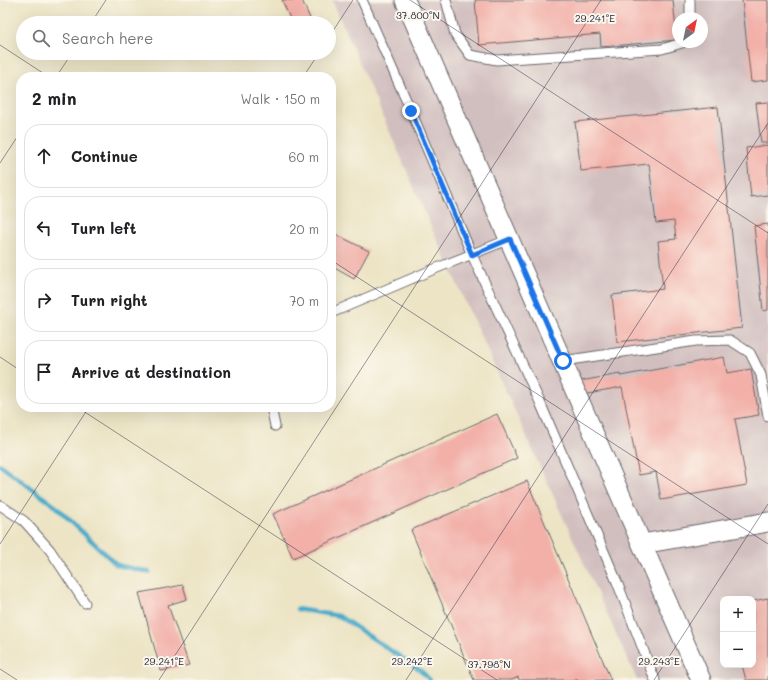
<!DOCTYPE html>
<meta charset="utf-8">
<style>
body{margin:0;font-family:Mali,sans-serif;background:#f2f2f2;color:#202124}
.controls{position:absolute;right:12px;bottom:12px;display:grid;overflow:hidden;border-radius:8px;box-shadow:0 4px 16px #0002}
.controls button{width:36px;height:36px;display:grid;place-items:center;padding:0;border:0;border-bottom:1px solid #e0e0e0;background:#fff;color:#202124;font:20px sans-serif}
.compass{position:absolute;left:672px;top:12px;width:36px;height:36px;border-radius:50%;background:#fff;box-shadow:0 4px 16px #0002;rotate:33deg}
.stop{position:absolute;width:12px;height:12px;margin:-9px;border:3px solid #1a73e8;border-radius:50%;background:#fff}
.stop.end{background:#1a73e8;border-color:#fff;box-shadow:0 1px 4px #0008}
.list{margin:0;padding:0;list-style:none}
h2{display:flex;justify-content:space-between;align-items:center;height:52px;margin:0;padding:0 16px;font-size:17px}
h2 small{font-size:13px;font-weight:400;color:#757577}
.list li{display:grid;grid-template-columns:26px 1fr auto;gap:12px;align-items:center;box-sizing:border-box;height:64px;margin:0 8px 8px;padding:0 8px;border:1px solid #e0e0e0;border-radius:16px}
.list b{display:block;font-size:15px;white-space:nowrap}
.list em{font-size:13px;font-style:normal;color:#757577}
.icon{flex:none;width:22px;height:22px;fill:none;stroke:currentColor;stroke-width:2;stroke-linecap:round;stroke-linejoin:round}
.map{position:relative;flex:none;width:768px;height:680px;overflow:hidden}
.search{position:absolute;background:#fff;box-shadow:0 4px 16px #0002;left:16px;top:16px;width:320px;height:44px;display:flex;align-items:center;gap:10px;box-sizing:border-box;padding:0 14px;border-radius:22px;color:#757577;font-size:15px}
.panel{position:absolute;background:#fff;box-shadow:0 4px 16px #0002;left:16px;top:72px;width:320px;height:340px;border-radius:16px}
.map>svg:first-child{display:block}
.industrial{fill:#d1bfbf;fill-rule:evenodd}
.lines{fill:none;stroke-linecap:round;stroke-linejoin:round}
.stream{stroke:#4babca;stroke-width:4.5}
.building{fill:#f2b0a9}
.lane-casing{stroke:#69666b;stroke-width:11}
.street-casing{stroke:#69666b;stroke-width:21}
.lane{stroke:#fff;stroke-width:9}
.street{stroke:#fff;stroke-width:19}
.route{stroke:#1a73e8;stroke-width:5}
.ticks{fill:none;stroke:#22223b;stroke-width:1;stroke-opacity:0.45}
.ticks-label{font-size:10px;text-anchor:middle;fill:#22223b;stroke:#fbf7ec;stroke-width:4;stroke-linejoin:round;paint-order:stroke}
</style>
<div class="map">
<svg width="768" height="680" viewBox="0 0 768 680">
<rect width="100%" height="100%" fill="#fbf7ec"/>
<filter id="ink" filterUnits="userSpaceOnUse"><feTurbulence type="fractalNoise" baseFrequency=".025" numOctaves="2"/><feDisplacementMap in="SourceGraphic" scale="8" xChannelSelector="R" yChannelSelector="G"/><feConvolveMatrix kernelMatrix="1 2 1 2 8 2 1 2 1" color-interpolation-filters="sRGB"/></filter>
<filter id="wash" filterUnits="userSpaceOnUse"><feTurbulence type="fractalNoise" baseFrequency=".012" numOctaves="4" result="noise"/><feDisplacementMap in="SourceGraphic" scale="16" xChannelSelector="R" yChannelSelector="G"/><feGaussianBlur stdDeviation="0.9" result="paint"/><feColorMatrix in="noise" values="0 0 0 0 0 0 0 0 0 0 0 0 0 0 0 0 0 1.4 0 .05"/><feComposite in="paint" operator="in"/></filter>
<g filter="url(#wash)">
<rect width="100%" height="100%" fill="#ece4c4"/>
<path class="industrial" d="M332,0H768V680H637L433,231ZM678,18H702V42H678ZM723,599H753V665H723Z"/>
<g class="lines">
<path class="stream" d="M0,465L55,506L117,565L149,572
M297,609L339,616L420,670L430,680"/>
</g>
<g id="blocks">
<path class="building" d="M282,0H302L312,23H292Z
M475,0H673L677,40L601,47L600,34L479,45Z
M742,0H768V80L751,82Z
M768,102V143H761L756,103Z
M718,107L742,328L617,342L612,295L663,289L658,241L676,239L674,221L656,223L649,164L581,171L575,122Z
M768,145V195L751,197L746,148Z
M768,224V310L763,311L754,226Z
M331,232L369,251L354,279L331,266Z
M724,357L727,373L751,369L759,415L735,419L747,485L661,500L656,472L639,475L622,387L582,394L580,381L620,374V376Z
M497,414L517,458L293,558L273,514Z
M527,481L611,680H519L518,677L512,680H474L411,530Z
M183,585L187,599L168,605L189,665L161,671L139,593Z
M768,598V680H746L742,665H753V601Z"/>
</g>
</g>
<g filter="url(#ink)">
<use href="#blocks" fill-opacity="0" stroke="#69666b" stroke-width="1"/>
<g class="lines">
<defs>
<path id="lane" d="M362,0L411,111L472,255L539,400L617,582L655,680
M446,0L455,34L470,55L497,60L662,49L682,43L683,42
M690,18V0
M331,313L432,270L510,239
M563,361L696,341L730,340L750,353L761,375L768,416
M271,407L275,426
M0,505L24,521L50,550L85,603"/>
<path id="street" d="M405,0L701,680
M642,544L768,522"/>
</defs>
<use href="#lane" class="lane-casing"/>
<use href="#street" class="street-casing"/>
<use href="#lane" class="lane"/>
<use href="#street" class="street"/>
</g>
</g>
<g class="lines" filter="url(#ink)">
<path class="route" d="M411,111L472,255L510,239L563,361"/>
</g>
<path class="ticks" d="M410,0L768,233M91,23L106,0M329,37L353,0M0,45L49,77M56,77L72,53M303,77L319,53M0,163L21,131M331,260L768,544M0,357L21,371M77,407L497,680M0,544L89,407M0,669L17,680M159,680L601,0M406,680L768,123M654,680L768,504"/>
<g class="ticks-label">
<text x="418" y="19">37.800°N</text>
<text x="595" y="22">29.241°E</text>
<text x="164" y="665">29.241°E</text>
<text x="412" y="665">29.242°E</text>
<text x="659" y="665">29.243°E</text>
<text x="489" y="668">37.798°N</text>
</g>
</svg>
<div class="controls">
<button>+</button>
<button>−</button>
</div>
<svg class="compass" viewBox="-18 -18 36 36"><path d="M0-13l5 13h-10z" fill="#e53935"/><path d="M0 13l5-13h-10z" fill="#757577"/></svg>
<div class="stop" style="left:563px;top:361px"></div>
<div class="stop end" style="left:411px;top:111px"></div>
<div class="search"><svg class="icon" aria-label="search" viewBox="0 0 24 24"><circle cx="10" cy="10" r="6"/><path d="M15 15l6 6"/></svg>Search here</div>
<section class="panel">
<h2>2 min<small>Walk · 150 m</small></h2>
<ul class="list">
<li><svg class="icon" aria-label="ahead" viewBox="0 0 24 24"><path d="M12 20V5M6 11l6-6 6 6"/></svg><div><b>Continue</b></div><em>60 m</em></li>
<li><svg class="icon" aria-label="left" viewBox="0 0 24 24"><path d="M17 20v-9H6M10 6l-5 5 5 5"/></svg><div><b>Turn left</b></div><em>20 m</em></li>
<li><svg class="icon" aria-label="right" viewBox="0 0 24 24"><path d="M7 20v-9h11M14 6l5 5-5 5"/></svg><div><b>Turn right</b></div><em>70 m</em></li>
<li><svg class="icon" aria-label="arrive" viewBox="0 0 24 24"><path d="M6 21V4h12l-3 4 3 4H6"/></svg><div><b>Arrive at destination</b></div></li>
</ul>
</section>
</div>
